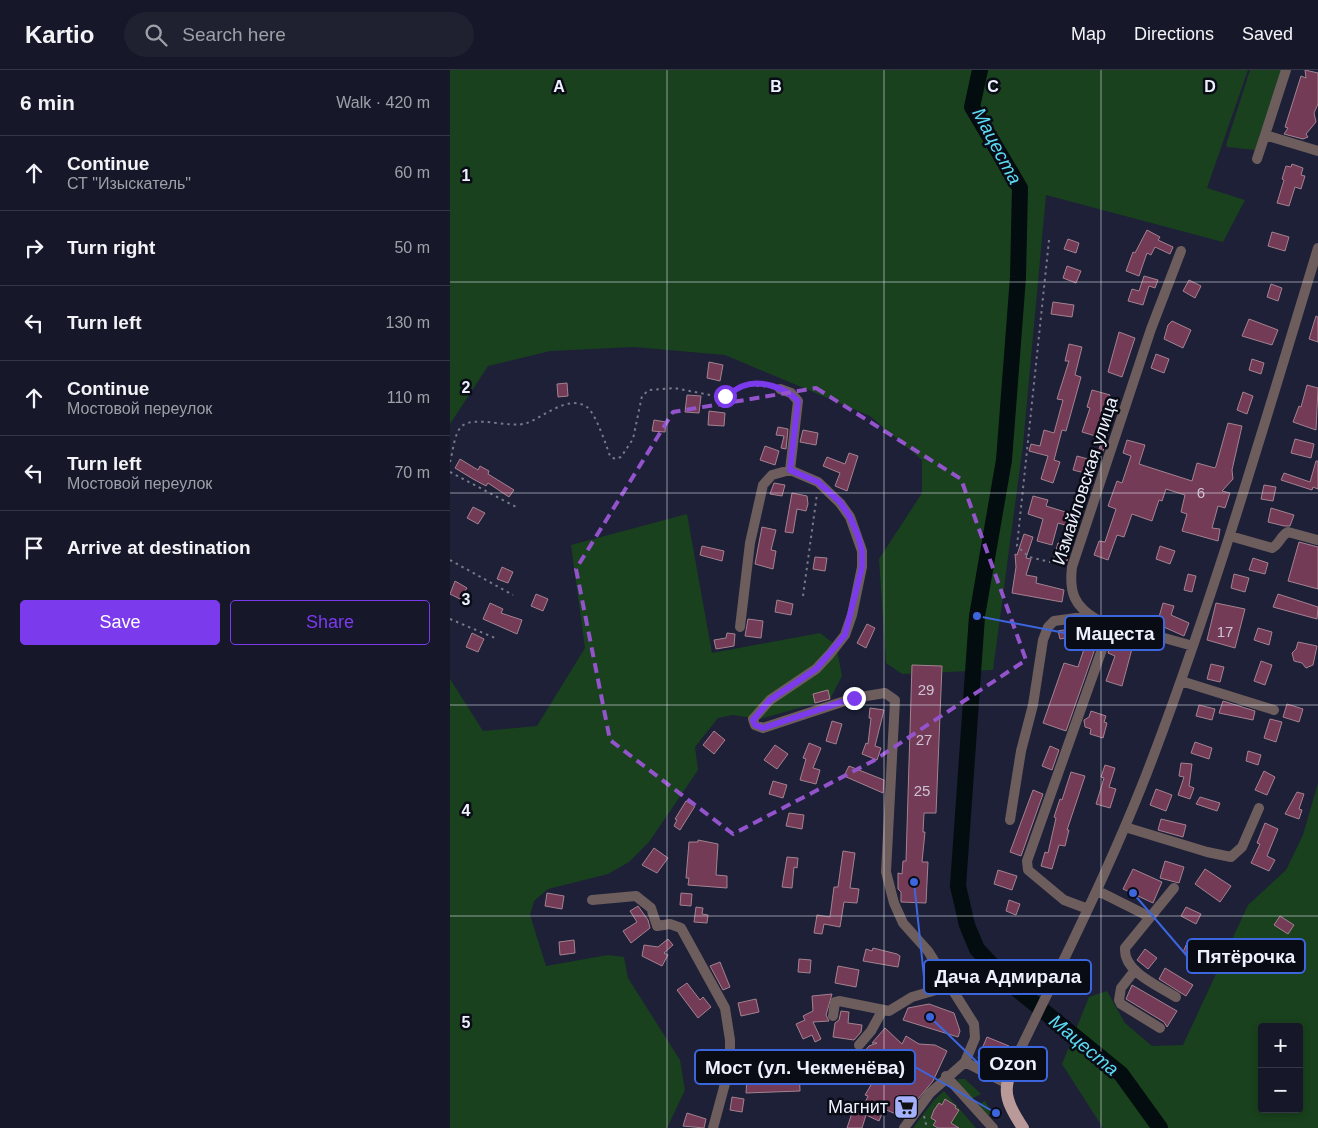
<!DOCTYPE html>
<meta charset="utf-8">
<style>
body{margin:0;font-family:Arial,sans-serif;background:#1f2131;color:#f1f3f6}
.controls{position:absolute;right:15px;bottom:15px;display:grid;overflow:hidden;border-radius:5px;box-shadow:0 2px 8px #0003}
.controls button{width:45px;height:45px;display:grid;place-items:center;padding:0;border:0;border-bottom:1px solid #353746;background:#161829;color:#f1f3f6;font:25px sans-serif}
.stop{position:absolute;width:15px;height:15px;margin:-11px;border:4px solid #7c3aed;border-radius:50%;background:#fff}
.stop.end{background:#7c3aed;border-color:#fff;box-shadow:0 1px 5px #0008}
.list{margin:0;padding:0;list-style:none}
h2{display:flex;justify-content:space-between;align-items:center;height:65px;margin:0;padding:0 20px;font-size:21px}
h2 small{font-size:16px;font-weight:400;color:#9ea0a8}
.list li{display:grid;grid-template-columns:32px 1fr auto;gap:15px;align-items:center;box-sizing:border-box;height:75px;padding:0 20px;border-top:1px solid #353746}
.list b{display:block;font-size:19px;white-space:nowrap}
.list p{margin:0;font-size:16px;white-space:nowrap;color:#9ea0a8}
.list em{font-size:16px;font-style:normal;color:#9ea0a8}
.actions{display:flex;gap:10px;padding:15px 20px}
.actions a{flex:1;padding:11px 0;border:1px solid #7c3aed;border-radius:5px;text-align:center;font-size:18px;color:#7c3aed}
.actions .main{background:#7c3aed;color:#fff}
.icon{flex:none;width:28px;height:28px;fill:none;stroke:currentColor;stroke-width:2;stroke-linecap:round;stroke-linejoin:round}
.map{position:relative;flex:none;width:868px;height:1058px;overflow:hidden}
header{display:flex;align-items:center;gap:30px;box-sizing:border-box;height:70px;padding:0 25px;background:#161829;border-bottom:1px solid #353746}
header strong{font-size:24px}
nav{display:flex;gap:28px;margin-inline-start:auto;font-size:18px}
.search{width:350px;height:45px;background:#1f2131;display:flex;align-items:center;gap:12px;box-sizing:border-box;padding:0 18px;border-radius:28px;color:#9ea0a8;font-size:19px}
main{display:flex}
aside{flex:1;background:#161829}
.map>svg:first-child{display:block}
.green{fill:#19411d;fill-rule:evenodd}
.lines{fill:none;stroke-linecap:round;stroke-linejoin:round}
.river{stroke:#030c0e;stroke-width:16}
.building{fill:#733b56;stroke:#a38290}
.path{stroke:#76798b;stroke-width:2;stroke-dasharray:2.5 4;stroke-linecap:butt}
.minor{stroke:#6d5e5d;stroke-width:10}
.major{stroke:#ba9a98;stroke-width:12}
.route{stroke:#7c3aed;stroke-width:6}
.marked{fill:none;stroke:#9253cb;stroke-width:4;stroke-dasharray:10 6;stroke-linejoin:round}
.grid{fill:none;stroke:#edf0fd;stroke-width:1;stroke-opacity:0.55}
.labels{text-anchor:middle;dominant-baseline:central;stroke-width:5;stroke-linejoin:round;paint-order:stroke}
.number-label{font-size:15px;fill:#cec3d3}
.street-label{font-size:18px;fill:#edf0fd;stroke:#090b15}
.poi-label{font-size:18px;fill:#edf0fd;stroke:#090b15;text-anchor:end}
.water-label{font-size:19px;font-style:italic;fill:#5adbf3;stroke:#090b15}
.grid-label{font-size:16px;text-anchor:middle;font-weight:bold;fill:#edf0fd;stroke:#090b15;stroke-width:5;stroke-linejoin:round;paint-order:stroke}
.leader{fill:none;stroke:#3c66de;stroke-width:2}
.callout-dot{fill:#3c66de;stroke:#090b15;stroke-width:2}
.callout{fill:#090b15;stroke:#3c66de;stroke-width:2}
.callout-label{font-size:19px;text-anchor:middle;font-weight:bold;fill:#edf0fd}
</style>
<header>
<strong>Kartio</strong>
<div class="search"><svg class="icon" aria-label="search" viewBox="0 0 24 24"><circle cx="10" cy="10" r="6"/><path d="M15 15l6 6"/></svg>Search here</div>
<nav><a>Map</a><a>Directions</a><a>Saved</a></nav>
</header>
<main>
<aside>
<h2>6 min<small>Walk · 420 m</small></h2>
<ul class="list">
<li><svg class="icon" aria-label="ahead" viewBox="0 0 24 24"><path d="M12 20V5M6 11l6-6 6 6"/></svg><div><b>Continue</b><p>СТ &quot;Изыскатель&quot;</p></div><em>60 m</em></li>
<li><svg class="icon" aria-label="right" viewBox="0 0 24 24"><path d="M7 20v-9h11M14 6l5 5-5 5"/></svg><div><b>Turn right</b></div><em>50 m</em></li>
<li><svg class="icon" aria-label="left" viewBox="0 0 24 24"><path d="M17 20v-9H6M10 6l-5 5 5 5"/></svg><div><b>Turn left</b></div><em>130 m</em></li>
<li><svg class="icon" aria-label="ahead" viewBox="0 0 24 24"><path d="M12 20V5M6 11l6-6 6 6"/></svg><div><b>Continue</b><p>Мостовой переулок</p></div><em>110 m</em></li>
<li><svg class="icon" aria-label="left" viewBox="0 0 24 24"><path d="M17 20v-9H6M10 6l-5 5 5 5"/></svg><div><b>Turn left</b><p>Мостовой переулок</p></div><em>70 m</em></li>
<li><svg class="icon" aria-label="arrive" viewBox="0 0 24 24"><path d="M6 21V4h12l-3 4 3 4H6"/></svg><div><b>Arrive at destination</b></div></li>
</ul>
<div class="actions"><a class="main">Save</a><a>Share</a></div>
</aside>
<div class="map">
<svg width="868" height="1058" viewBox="0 0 868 1058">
<rect width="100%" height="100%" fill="#1d2037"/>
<path class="green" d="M0,0H798L757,118L795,130L773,172L596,125L573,375L543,600L452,604L436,593L429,489L472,423V390L420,346L275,285L184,277L100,281L38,296L0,354Z
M800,0H832L805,80L777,77L776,75Z
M237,444L262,583L370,563L386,575L392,606L380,629L310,649L283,645L268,648L245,677L248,700L199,772L179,792L158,804L98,819L84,831L80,845L96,896L158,885L174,887L178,908L230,990L235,1020L217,1058H0V609L33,661L87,656L135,578L121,475Z
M868,713V1058H653L612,994L639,927L657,921L675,953L702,976L733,975L798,835L836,800L853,765ZM812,957H849V1039H812Z
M508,1009H515L531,1024L523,1028L526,1035L535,1031L542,1043L537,1046L508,1017Z
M494,1021L526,1058H463L484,1030Z"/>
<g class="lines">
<path class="river" d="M530,0L522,37L570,118L568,207L554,390L527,546L508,816L517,855L527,879L558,912L671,1004L710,1058"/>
</g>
<path class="building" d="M855,0L868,3V34L864,43L866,52L856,64L858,67L853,69L834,64L838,58L835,57L851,6L856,8Z
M842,94L853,98L851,105L855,106L851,119L845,117L839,136L827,133L834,110L832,109L836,96L841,97Z
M697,160L710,167L708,170L723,177L720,184L705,177L701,185L697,183L689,206L676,201L683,182L685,183Z
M822,162L839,167L835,181L818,176Z
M618,169L629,173L626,183L614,179Z
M617,196L631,201L626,213L613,208Z
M694,206L708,210L705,218L699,216L693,235L678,231L682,219L689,221Z
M739,210L751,216L745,228L733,221Z
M821,214L832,218L828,231L817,227Z
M603,232L624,235L622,247L601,244Z
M866,246L868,247V272L859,269Z
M799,249L828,260L822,275L792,266Z
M722,251L741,260L733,278L714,269L718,255Z
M669,262L685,268L672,307L658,302Z
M619,274L632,277L625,305L631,307L616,361L612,360L604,390L610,392L603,413L591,409L598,386L579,381L581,374L590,376L594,360L604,363L613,330L607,329L619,291H615Z
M706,284L719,289L714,303L701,298Z
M802,289L814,293L811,304L799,300Z
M259,292L273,295L270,311L257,308Z
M117,313L118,326L108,327L107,314Z
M857,315L868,318L866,360L843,352L849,336L851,337Z
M642,320L660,325L653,351L657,352L652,368L632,362L640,338L637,337Z
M793,322L803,326L797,344L787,340Z
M237,325L251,326L249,343L235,342Z
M259,341L275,343L274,356L258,355Z
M204,350L216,352L215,362L202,361Z
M778,353L792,356L782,400L783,409L772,421L780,423L775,438L768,436L762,458L770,459L768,471L732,461L737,444L731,442L735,425L716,419L712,431L709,430L702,451L682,444L674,467L667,465L658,490L644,485L649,471L655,472L666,439L658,436L667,411L672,413L681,386L673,383L677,370L695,375L689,394L742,411L747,393L765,398L766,396Z
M328,357L338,359L336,379L331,378L334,366L326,365Z
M353,360L368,363L366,375L350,372Z
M845,369L864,374L861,388L841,383Z
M652,370L657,371L643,405L623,400L627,386L638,389L641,380L648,382Z
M315,376L329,381L325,395L310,390Z
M399,383L408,386L397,421L385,416L390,403L373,396L377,387L395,394Z
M10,389L28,400L30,396L39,401L38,404L64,420L59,427L38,413L36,416L23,409L5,398Z
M866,391H868V419L863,417L862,420L831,410L834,403L860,412Z
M324,413L335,415L332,426L320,424Z
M814,415L826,417L823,431L811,429Z
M342,423L357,426L358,434L356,441L347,439L343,463L335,462Z
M583,426L598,430L596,436L622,444L619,456L608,453L602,475L587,471L593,449L578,444Z
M23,437L35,443L28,454L17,448Z
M821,438L844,445L840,456H834L818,452Z
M312,457L326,460L321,480L326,481L323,499L305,494Z
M574,464L583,467L576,488L581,489L576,505L587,507L586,513L614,520L612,532L562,523L566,497L565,484L567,485Z
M849,472L868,477V519L838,511Z
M608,473L621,477L617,491L604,487Z
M252,476L274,481L272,491L250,485Z
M710,476L725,481L720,494L706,489Z
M365,487L377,488L375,501L363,499Z
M803,488L818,493L815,504L799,500Z
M52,497L63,502L58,513L47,509Z
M738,504L746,506L742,522L734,520Z
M784,504L799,508L795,522L781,518Z
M5,511L17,518L10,529L0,524Z
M86,524L98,529L93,541L81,536Z
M828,524L868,537L867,549L823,537Z
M327,530L343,534L341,545L325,542Z
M40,533L53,539L51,543L72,550L67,564L33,549Z
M713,533L724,536L721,545L739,553L734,566L707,554Z
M766,533L795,539L785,578L757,570Z
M298,549L313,551L311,568L295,566Z
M417,554L425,558L416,578L407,573Z
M625,558L626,566L610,569L608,561Z
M808,558L822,562L819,575L804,570Z
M22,563L34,569L28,582L16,577Z
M277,563L285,564L284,576L266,579L264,570L276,568Z
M663,569L683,575L672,616L656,611L665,586L658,583Z
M637,570L647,573L616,661L593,653L614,593L628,597Z
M848,572L867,576L863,595L856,598L852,593L844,591L842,583L846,579Z
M811,591L822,595L815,615L804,611Z
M761,594L774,597L770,612L757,609Z
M462,595L492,596L486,743H474L473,762H475L472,792H478L476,833L451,832V822L448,819V803L452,804L453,791H456Z
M378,620L380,629L365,633L363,624Z
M773,631L805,641L803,650L769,643Z
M837,634L853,639L849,652L833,647Z
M749,635L765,639L762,650L746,646Z
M420,638L434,640L425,676L431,678L427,690L412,684L416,673L418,674L421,648H419Z
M641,641L656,646L654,652L657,653L653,668L640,664L641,659L635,657L634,650L639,647Z
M820,649L832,652L826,672L814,668Z
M382,651L392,654L386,674L376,671Z
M264,661L275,670L264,684L253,675Z
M745,672L762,678L759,689L741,683Z
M359,673L371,678L363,698L370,700L366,714L350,710L356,689L353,688Z
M325,675L338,684L327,699L314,690Z
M600,676L609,680L602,700L592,696Z
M798,681L811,685L808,695L796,691Z
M731,693L742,694L739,716L744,718L740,729L728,725L734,707L729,706Z
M655,695L665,698L659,717L666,719L660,738L646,734L654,708L651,707Z
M399,696L434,710L433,723L394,706Z
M814,701L825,707L817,725L805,720Z
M621,702L635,706L617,760H619L615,776L609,775L602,799L591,796L595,782L598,783L606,748L604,747L610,729L612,730Z
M323,711L337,715L333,728L319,724Z
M706,719L722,725L716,741L700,735Z
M583,720L593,724L571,786L560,782Z
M847,722L854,724L849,739L852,740L849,749L835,744Z
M750,727L770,733L767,741L746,734Z
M236,731L245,736L230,760L224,756L227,750L225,749Z
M339,743L354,745L352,759L336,756Z
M711,749L736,755L733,767L708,760Z
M815,753L828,759L817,786L825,790L819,801L801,793L810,774L807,773Z
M248,770L268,774L266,805L277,806V818L238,815L239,808H236L239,772H248Z
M204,778L218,788L207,803L192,795Z
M393,781L405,783L400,818L409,819L407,833L394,832L390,857L374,854L372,864L364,863L367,845L380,847L384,817H388Z
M337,787L348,788L347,798L344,797L342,818L332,817Z
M715,791L734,797L729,813L710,808Z
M683,799L712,812L703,833L673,819Z
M755,799L781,816L770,832L745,814Z
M548,800L567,806L562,820L544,814Z
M97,823L114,826L112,839L95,836Z
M231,823L242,824L241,836L230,835Z
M559,830L570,834L566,845L556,841Z
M188,836L198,850L200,858L181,873L173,861L187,852L180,841Z
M246,837L253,838L252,844L258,845L257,853L244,852Z
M736,837L751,844L746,854L731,846Z
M830,846L844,855L838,864L824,855Z
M218,869L223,875L214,883L218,885L212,896L192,886L194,875L208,877Z
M124,870L125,883L110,885L109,872Z
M738,871L750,876L745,888L733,882Z
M423,878L447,884L450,886L448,897L413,891L416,879L422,881Z
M695,879L707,888L698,899L687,890Z
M349,889L361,890L360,903L348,902Z
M270,892L280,917L273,920L260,896Z
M388,896L409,900L406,917L385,913Z
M715,898L743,915L736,926L709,909Z
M237,913L250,930L253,927L261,937L248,948L227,920Z
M682,915L727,941L717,957L714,952L676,929Z
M382,924L376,945L379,951L363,952L371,969L365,972L362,965L353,969L346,954L355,950L353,946L363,941L362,926Z
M306,929L309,942L291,946L288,933Z
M479,934L504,943L510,961L508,967L453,950L458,938Z
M391,941L399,942L398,953L412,955L411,962L404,970L383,967L385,953L389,950Z
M435,958L452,974L456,966L469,974L485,975L497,981L483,1011L453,1047L434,1039L429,1051L416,1045L412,1058H397L404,1037L412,1040L418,1026L415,1025L428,1003L415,992L399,1005L396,1002L403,994L397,984L408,982L407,990L419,976L427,973H422Z
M537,967L559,976L551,997L528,988Z
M342,994L345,1000L349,998L350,1021L296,1023L298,995Z
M282,1027L294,1029L292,1042L280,1040Z
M495,1029L506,1036L505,1038L509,1040L501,1053L509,1058H488L483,1055L486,1051L481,1048L484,1040L489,1033L492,1035Z
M237,1043L256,1049L254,1058L233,1056Z"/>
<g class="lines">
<path class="path" d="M599,170L567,476L579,487L613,495
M0,392C3,382 4,363 12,356C25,345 61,359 77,353C94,347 118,324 137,337C146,344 156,375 160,386L165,389L171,387L183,369L192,326L199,320L224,318L270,327L294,315L322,317
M0,402L68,438
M0,490L63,525
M353,526L367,424
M0,549L45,568
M474,1046L477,1058"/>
<path class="minor" d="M836,0L815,65L868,81
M807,89L815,65
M731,181L701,259L622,497C619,522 624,536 646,549L743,576
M330,319L341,323L348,331L340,400
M780,466L822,478C830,474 830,466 838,462L867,470
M290,557L300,473L313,415L322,405L340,400L368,412L390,433L400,447L412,481V497L402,545L395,565L380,584L366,599L320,630L303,649L305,655L313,658L404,628L435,623L445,630L436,802L444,833L453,853L478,881L524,954L525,968L515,992L480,1023L454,1058
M731,611L824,640
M560,750L571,681L583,635L593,570L598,557L604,551L641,546
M675,757L757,782L781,787L792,777L809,738
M724,818L675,878C673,902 709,916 726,927
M648,821L700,847
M142,830L186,826L201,838L207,856L220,854L231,858L275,938L280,970V995L263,1058
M638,839L614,830L578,800L577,791L661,554
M685,900L671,918L669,930L671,934L710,958
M383,946L385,932L389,931L439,941L462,927L500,916
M409,975L421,961L432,941
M569,982C616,885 665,788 703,687C766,520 816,349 868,178
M515,992L556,1013
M496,1006L543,1058"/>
<path class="major" d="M569,982C553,1018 551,1024 573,1058"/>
</g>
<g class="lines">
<path class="route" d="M275,326C281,323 287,318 293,316C310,309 336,318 348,331L340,400L368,412L390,432L400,447L408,466L412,481V497L395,565L366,599L320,630L303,650L305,655L313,658L404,628"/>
</g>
<path class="marked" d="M366,318L511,409L576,590L423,691L283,764L160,670L126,499L223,342Z"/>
<path class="grid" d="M217,0V1058M434,0V1058M651,0V1058M0,212H868M0,423H868M0,635H868M0,846H868"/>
<defs>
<symbol id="supermarket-square" viewBox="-11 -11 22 22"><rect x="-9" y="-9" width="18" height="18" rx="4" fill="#a5b1fc" stroke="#090b15"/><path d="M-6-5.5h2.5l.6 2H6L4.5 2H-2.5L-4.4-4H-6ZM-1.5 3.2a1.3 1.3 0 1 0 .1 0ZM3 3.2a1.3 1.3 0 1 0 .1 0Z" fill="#111"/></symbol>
</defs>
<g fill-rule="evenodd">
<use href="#supermarket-square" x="442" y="1023" width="28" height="28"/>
</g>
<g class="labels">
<g class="number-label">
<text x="751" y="422">6</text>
<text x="775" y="561">17</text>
<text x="476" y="619">29</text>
<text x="474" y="669">27</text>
<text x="472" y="720">25</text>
</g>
<g class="street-label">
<text transform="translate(635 411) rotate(-72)">Измайловская улица</text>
</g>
<g class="poi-label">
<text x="438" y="1037">Магнит</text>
</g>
<g class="water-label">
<text transform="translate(547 76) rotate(62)">Мацеста</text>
<text transform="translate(634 975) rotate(40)">Мацеста</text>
</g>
</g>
<g class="grid-label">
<text x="109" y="22">A</text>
<text x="326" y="22">B</text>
<text x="543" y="22">C</text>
<text x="760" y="22">D</text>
<text x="16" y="111">1</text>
<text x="16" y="323">2</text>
<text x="16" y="535">3</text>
<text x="16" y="746">4</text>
<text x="16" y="958">5</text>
</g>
<path class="leader" d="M527 546L615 563M683 823L737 886M464 812L474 907M480 947L529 994M546 1043L465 997"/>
<g class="callout-dot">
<circle cx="527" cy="546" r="5"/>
<circle cx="683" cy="823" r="5"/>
<circle cx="464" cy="812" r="5"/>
<circle cx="480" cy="947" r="5"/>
<circle cx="546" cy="1043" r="5"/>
</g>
<g class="callout">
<rect x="615" y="546" width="99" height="34" rx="5"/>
<rect x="737" y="869" width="118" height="34" rx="5"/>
<rect x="474" y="890" width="167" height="34" rx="5"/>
<rect x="529" y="977" width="68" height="34" rx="5"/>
<rect x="245" y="980" width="220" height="34" rx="5"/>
</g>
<g class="callout-label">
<text x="665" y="570">Мацеста</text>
<text x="796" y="893">Пятёрочка</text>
<text x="558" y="913">Дача Адмирала</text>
<text x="563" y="1000">Ozon</text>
<text x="355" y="1004">Мост (ул. Чекменёва)</text>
</g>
</svg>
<div class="controls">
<button>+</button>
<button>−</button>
</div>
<div class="stop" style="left:275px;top:326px"></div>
<div class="stop end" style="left:404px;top:628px"></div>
</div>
</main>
